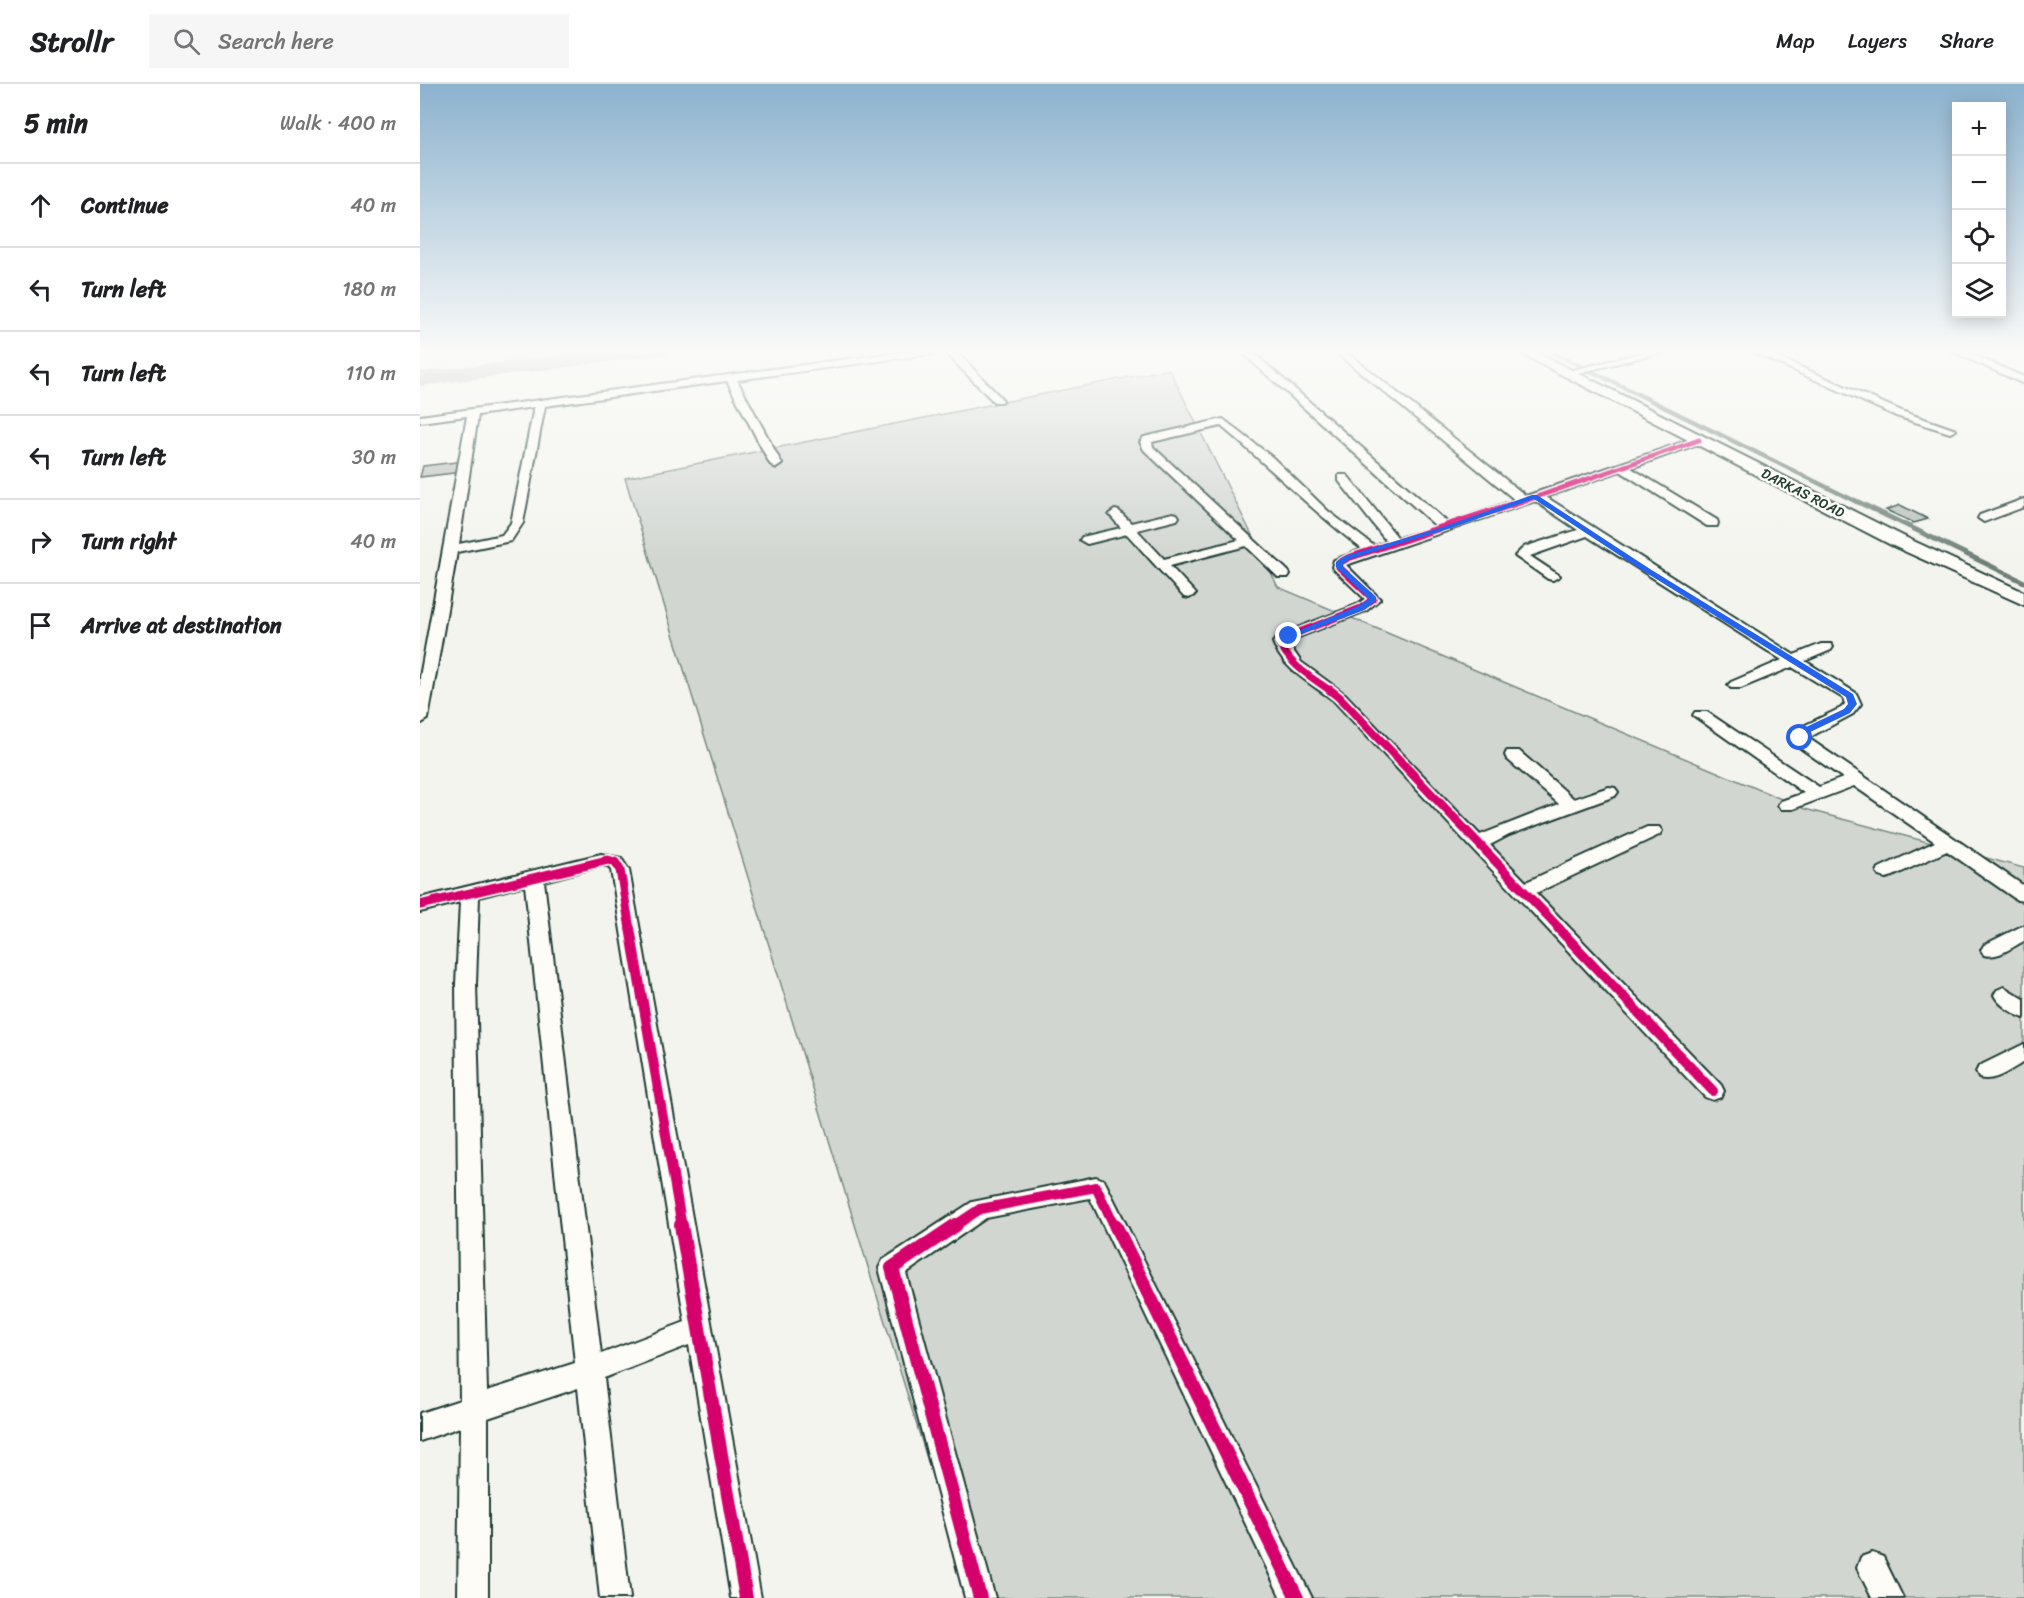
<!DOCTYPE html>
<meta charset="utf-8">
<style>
body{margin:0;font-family:Sriracha,sans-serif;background:#f6f6f6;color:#202124}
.controls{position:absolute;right:18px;top:18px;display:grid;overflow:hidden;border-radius:0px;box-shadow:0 3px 15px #0003}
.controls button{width:54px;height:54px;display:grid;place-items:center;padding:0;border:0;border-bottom:2px solid #e0e0e0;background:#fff;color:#202124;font:30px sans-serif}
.stop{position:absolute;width:18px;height:18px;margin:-14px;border:4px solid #2563eb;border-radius:50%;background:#fff}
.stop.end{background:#2563eb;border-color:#fff;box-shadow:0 2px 6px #0008}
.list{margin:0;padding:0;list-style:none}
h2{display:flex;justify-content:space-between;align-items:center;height:78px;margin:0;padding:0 24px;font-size:26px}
h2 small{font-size:20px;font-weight:400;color:#757577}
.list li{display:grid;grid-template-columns:39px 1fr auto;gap:18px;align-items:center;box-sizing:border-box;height:84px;padding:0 24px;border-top:2px solid #e0e0e0}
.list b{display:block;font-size:22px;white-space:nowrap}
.list em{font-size:20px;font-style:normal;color:#757577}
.icon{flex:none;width:33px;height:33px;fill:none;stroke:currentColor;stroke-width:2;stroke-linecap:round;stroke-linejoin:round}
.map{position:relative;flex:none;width:1604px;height:1514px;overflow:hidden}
header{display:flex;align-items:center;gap:36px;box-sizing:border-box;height:84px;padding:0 30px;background:#fff;border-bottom:2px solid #e0e0e0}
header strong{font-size:28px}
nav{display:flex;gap:33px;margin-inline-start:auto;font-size:21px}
.search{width:420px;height:54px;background:#f6f6f6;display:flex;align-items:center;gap:15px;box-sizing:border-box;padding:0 21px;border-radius:0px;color:#757577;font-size:22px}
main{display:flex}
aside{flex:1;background:#fff}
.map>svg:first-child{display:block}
.green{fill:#d1d6d1;stroke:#788a82;stroke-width:1.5}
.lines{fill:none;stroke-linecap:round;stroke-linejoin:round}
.stream-far1{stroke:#6e8179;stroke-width:4.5}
.stream{stroke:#6e8179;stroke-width:5}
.river{fill:#a3aea7;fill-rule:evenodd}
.building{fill:#b9c1bb;stroke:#1f3d34;stroke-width:1.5}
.street-casing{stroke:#1f3d34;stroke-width:4}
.secondary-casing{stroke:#1f3d34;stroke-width:4}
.street{fill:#fdfcf7;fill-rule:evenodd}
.secondary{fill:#fdfcf7;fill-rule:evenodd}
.cycleway-far4-casing{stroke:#fdfcf7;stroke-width:8}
.cycleway-far3-casing{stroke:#fdfcf7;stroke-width:10}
.cycleway-far2-casing{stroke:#fdfcf7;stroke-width:13}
.cycleway-far1-casing{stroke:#fdfcf7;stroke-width:14}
.cycleway-casing{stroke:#fdfcf7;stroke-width:17}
.cycleway-far4{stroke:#d6006c;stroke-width:5}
.cycleway-far3{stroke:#d6006c;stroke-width:7}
.cycleway-far2{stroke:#d6006c;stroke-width:9}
.cycleway-far1{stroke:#d6006c;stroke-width:10}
.cycleway{stroke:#d6006c;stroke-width:14}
.route{fill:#2563eb}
.labels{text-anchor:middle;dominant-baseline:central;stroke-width:5;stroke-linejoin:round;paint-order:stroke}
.far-street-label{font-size:14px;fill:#1f3d34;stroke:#fdfcf7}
</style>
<header>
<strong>Strollr</strong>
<div class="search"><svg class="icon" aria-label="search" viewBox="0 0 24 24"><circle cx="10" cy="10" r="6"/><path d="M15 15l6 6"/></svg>Search here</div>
<nav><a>Map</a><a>Layers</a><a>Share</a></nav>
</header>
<main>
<aside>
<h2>5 min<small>Walk · 400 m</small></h2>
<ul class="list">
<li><svg class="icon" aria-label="ahead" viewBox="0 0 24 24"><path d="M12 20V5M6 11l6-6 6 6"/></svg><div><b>Continue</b></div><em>40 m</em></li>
<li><svg class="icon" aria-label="left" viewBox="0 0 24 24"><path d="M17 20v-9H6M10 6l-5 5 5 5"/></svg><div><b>Turn left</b></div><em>180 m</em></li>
<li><svg class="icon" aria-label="left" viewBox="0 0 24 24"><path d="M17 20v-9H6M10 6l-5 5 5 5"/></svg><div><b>Turn left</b></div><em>110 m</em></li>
<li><svg class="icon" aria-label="left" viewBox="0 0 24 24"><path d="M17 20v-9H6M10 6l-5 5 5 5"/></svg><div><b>Turn left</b></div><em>30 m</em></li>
<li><svg class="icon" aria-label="right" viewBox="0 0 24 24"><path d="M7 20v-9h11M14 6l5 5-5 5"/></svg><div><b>Turn right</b></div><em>40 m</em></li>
<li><svg class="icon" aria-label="arrive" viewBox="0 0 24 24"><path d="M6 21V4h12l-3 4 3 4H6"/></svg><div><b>Arrive at destination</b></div></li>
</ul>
</aside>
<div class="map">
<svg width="1604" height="1514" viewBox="0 0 1604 1514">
<rect width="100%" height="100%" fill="#f4f4ef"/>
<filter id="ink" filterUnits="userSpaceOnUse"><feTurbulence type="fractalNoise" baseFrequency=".0167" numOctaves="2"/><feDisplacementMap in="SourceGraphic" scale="12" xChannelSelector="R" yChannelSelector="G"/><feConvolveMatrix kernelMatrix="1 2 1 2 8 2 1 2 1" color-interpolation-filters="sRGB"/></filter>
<g filter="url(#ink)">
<path class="green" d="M749,285L858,503L1385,725L1604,784V1514H550L205,394Z"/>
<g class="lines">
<path class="stream-far1" d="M1126,265L1437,418"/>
<path class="stream" d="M1434,416L1604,498"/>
<path class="river" d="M187,265H250L247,270L239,271L0,302V288Z"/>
</g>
<path class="building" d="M44,377L42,388L0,393L3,382Z
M1480,421L1508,435L1494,439L1466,426Z"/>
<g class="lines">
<defs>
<path id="street" d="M503,265H534L583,316L582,318H574L525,268L317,296L362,380L356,384L350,380L307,297L125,322L103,439L91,457L37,468L8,635L0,640V593L47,332L0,338V332ZM114,323L91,439L82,451L39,460L58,331Z
M818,265H829L1028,439L1095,416L912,265H923L1106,412L1275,354H1283V358L1211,384L1297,436L1298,439L1297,442H1287L1200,387L1126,413L1374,571L1401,560H1411L1413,563L1411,566L1385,577L1436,609L1441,620L1433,630L1388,654L1604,802V817L1597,816L1527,767L1473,792L1466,794L1459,792L1457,788L1459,784L1515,758L1434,702L1373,725H1361L1358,721L1361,717L1384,709L1273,631L1275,628H1287L1399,703L1423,694L1379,663L1372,654L1377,645L1421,624L1425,620L1423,614L1372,583L1321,604H1311L1308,601L1311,598L1362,576L1167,452L1110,472L1140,492L1133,496L1128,495L1095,472L1104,463L1158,446L1115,417L926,481L960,515L946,527L874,555L868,559L881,578L925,610L1060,751L1139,720L1087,675L1085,671L1087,667H1099L1154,715L1189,703L1195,704L1198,708L1195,712L1089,751L1070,761L1106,798L1227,743H1239L1242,747L1239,751L1116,809L1301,1001L1304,1007L1301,1013L1293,1016L1285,1013L913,616C892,600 862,585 853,558L864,549L936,521L945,515L912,483L914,476L942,465C892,427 849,382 801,342L732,358L733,363L868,487L870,490L868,493H858L826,462L750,482L776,510L769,514L764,513L707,450L667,460L660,456L662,453L701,444L689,430L695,426L699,427L711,439L753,429L757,430L759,433L757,436L717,446L744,475L819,456L724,366L720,358L724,353L803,335L852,373L908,427L954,462L967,458L919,397V391H927L978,454L1017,443Z
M1237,265H1255L1146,292L1141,289Z
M1326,265H1339L1484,328L1536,346L1530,349L1476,332Z
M1527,265H1540L1604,293V300Z
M1604,415V423L1564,438L1558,434L1560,431Z
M181,770L201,774L209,786L341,1514H311L269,1261L184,1294L210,1514H180L158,1304L68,1334V1514H38L40,1343L0,1357V1329L40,1316L36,900L40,818L0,828V814ZM181,782H187L191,786L265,1238L181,1270L124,797ZM105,801L155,1279L67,1307L56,900L59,813Z
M1604,841V857C1592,863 1578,875 1564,871L1561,866L1564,861Z
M1584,903L1604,915V934C1593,930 1579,921 1574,911L1577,906Z
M1604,960V978C1591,985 1575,999 1559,994L1556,988L1559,982Z
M676,1093L684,1096L892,1514H861L670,1114L566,1134L486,1189L575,1514H545L459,1184L463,1176L552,1118Z
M1452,1469L1463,1473L1483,1514H1452L1437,1484L1441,1473Z"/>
<path id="secondary" d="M1092,265H1110L1487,454L1604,508V521L1473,462Z"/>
</defs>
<use href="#street" class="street-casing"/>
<use href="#secondary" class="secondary-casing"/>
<use href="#street" class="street"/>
<use href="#secondary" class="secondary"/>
<defs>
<path id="cycleway-far4" d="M1102,418L1279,356"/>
<path id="cycleway-far3" d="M912,608C893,594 868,581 860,558L869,552L941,524L953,515L919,483V479L928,474L1106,416"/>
<path id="cycleway-far2" d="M910,606L919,613L1140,845
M0,821L188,776L195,778L200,786L210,845"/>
<path id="cycleway-far1" d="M210,844L262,1143
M1138,844L1293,1007
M533,1143L560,1125L676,1103L695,1143"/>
<path id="cycleway" d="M261,1141L326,1514
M536,1141L472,1184L560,1514
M695,1141L877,1514"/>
</defs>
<use href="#cycleway-far4" class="cycleway-far4-casing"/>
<use href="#cycleway-far3" class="cycleway-far3-casing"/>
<use href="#cycleway-far2" class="cycleway-far2-casing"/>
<use href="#cycleway-far1" class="cycleway-far1-casing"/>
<use href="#cycleway" class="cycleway-casing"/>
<use href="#cycleway-far4" class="cycleway-far4"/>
<use href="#cycleway-far3" class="cycleway-far3"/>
<use href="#cycleway-far2" class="cycleway-far2"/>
<use href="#cycleway-far1" class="cycleway-far1"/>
<use href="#cycleway" class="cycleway"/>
</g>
</g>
<linearGradient id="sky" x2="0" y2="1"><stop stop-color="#8cb2ce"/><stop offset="0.56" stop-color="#fafaf8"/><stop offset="1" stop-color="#fafaf8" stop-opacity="0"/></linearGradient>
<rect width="1604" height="477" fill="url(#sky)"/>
<path class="route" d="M1112,411H1117L1230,485L1433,610L1437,620L1430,629L1386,650L1383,656H1377L1375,654L1380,646L1424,625L1428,620L1426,613L1225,488L1114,415L1028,445L930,475L923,480V483L956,513V517L944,526L871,554L865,552L938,522L949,515L916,483V478L925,472L1023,443Z"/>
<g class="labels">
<g class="far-street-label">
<text transform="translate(1383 409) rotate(27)">DARKAS ROAD</text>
</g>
</g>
</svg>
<div class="controls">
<button>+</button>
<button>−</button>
<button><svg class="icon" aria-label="locate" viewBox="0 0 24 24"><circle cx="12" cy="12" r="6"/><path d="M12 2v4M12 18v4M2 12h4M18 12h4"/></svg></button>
<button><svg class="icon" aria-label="layers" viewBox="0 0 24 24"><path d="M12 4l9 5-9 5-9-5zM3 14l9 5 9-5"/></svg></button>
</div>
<div class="stop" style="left:1380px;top:654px"></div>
<div class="stop end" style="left:869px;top:552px"></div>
</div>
</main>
